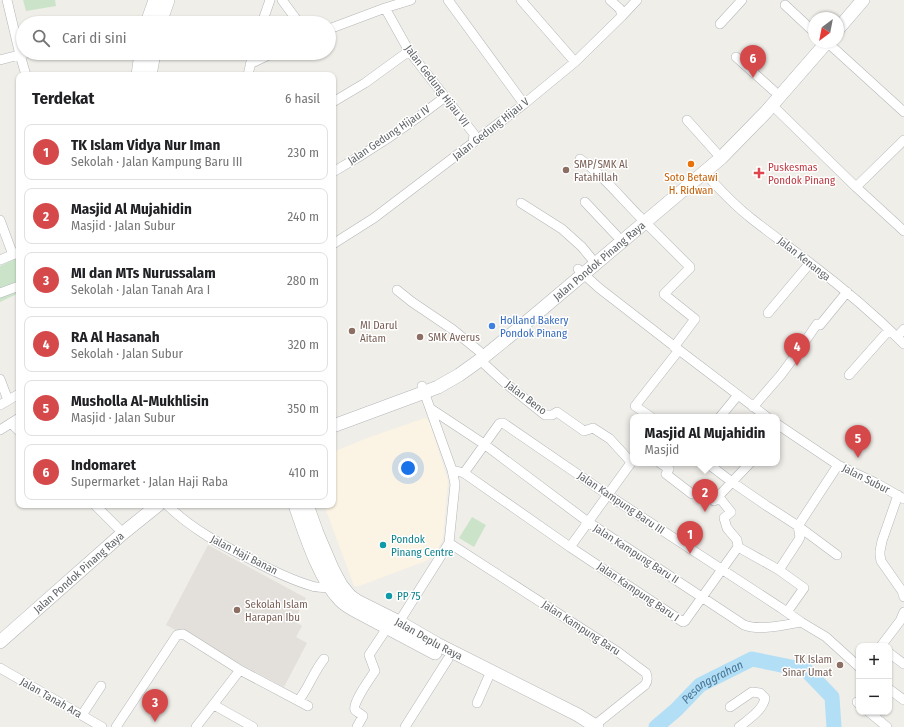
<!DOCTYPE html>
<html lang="id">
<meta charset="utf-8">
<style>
body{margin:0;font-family:"Fira Sans Condensed",sans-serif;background:#f2f2f2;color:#202124}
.controls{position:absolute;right:12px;bottom:12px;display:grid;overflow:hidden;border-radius:8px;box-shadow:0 1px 3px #0004}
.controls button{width:36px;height:36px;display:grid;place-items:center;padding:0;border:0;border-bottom:1px solid #e0e0e0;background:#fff;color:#202124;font:20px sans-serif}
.compass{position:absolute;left:808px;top:12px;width:36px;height:36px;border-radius:50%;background:#fff;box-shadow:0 1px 3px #0004;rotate:212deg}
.you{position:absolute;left:408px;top:468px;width:14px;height:14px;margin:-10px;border:3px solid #fff;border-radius:50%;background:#1a73e8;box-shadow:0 0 0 6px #1a73e833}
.badge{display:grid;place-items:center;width:26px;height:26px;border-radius:50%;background:#d6494b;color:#fff;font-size:13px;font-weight:700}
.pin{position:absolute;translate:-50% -33px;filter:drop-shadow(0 1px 2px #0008)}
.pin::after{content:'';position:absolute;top:21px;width:14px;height:12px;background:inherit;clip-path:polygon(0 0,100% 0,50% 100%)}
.popup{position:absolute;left:630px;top:414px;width:150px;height:52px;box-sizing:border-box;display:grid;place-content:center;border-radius:8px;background:#fff;filter:drop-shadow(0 1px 3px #0005);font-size:13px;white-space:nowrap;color:#757577}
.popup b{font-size:15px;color:#202124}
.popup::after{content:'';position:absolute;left:50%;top:100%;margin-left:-8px;border:8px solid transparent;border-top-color:#fff}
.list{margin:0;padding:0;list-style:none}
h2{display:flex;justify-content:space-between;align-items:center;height:52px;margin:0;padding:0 16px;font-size:17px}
h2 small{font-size:13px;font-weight:400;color:#757577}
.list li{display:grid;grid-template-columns:26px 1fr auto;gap:12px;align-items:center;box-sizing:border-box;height:56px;margin:0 8px 8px;padding:0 8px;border:1px solid #e0e0e0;border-radius:8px}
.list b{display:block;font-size:15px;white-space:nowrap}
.list p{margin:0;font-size:13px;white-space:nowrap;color:#757577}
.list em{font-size:13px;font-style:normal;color:#757577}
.icon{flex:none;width:22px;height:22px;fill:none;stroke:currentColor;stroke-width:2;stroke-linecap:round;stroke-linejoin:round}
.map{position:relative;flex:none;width:904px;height:727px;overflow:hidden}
.search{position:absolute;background:#fff;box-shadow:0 1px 3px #0004;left:16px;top:16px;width:320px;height:44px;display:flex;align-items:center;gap:10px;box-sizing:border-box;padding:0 14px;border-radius:22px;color:#757577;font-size:15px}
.panel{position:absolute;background:#fff;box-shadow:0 1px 3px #0004;left:16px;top:72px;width:320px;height:436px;border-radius:8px}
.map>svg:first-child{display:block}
.commercial{fill:#fbf3e3}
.education{fill:#e3dfda}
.green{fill:#cbe4c9}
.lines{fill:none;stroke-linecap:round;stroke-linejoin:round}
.river{stroke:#b3dff6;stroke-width:15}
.street-casing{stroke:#b3b6b9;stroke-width:10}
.secondary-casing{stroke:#b3b6b9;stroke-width:14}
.street{stroke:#fff;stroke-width:9}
.secondary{stroke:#fff;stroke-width:13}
.food-dot{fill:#e8710a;stroke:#fff;stroke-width:1.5}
.education-dot{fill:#8d6e63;stroke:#fff;stroke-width:1.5}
.health-dot{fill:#e0444e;stroke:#fff;stroke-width:1.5}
.shop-dot{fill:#3f7fe0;stroke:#fff;stroke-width:1.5}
.culture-dot{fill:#0f9aa8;stroke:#fff;stroke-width:1.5}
.labels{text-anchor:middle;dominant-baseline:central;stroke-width:3;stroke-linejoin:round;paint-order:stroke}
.street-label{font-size:11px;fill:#606467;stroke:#fff}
.education-label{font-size:11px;fill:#785e54;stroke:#fff;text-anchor:start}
.health-label{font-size:11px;fill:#be3a42;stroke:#fff;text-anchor:start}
.food-label{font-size:11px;fill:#c56008;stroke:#fff}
.shop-label{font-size:11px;fill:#366cbe;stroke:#fff;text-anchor:start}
.culture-label{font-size:11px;fill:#0d838f;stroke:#fff;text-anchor:start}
.water-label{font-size:12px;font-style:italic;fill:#497696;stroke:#fff}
</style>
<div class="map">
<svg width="904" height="727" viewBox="0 0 904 727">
<rect width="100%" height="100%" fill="#f0eee9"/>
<path class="commercial" d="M425,418L428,420L430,423L448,481L443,537L441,543L438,549L432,557L426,561L359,586H354L324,505H333V452L367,438Z"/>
<path class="education" d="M208,545L306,598L294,621L302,626L296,637L307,643L284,687L166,625Z"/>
<path class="green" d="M23,0H55L56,6L26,11Z
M19,257V293L0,302V266Z
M472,517L486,525L474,547L459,538Z"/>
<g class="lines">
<path class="river" id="s1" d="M656,727L676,710L700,685L752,659L806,670L832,697L834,727"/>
<defs>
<path id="street" d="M7,0L20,55L26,75
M282,0L299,23
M448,0L524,104
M521,0L575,62
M610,0L620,9L622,16
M785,5L814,32
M385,8L409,51L474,134L473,143
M262,23L270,0
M720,24L742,0
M329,29L385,8L411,0
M827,42L904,112
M736,57L774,91
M0,60L27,53
M250,64L273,53
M248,75L253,53
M333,102L365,83L409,51
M772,105L856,187L904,231
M687,120L721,158
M580,159C603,175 620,197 640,217
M333,172C372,150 409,125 445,97
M704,172C719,189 734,205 752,219C771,234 791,248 810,263C843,288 875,315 904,344
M856,187L904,140
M585,202L617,236
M521,203L562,229L582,247L591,258
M0,220L13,255
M645,222L690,267V268L664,294L665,295L695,319L674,347
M333,244L374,218L524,104L575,62L622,16L637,0
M0,260L19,252
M578,269L599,288L679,350L767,417
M397,290L412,302L452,329L479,351
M0,293L19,286
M768,313L810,263
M897,337L904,329
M480,360L504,382L545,415H552L557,412L584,431L593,428L610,439L631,462
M849,375L889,330
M0,379L8,400
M0,405L19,394
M753,407L780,376L795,356L817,324L820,325L847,292
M431,409L484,444L588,522L744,625C760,631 784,625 801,622
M651,417L635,406L679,350
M720,417L738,395
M11,423L19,431
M777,424L838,465L876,483L904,499
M0,430L19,418
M660,463L669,469L666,474L692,494H694L702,488L714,501L750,463
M707,463L732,482L767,506L798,526L837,555
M452,470L464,473L499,424L501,423H503L608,495L781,608L801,622L826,637L859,667
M464,473L570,547L683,622L685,621L738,547
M898,495L882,541L880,551V555L881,561L902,591L904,597
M719,497L731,512L724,518L727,528L737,540L738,547
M95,505L118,528
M167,505C193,530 220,544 252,560C271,570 291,580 312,586C318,588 324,587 330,588
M449,543L618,652L646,673C648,678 648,681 645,685L595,725
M570,547L633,460
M738,547L779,570L798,541L800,537L798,526L838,465
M779,570L804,588L787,612
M881,646L900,621L904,612
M889,653L904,664
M0,668L102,727
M889,689L904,700
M299,700C309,687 314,671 324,659
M857,702L859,704
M477,703L488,678
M214,705L253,727
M730,707L752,692L760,693L765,698C763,710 749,719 739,727
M869,712L887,727
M82,715L101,686
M116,727L177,635L183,634L240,670
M196,727L240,670L308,706
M357,727L363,716C361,714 357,712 355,710C351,705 371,677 375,671L369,655L387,628L399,622L449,543L455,484L452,470L422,386
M405,727L448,659"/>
<g id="secondary">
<path d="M147,23L155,0"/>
<path d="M160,23L168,0"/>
<path d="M838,29L863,0"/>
<path d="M138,75L141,53"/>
<path d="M150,75L154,53"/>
<path id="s2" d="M333,426L425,392L438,387L459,375L480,360L523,325L721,158L766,112L827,42"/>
<path d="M295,505C305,533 319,579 340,600C345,605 350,608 356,611L435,653"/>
<path id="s3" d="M307,505L317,533L332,568L341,585L350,596L357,601L399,622L437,644L578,715L597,727"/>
<path id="s4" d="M0,642L122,534L158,505"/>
</g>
</defs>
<use href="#street" class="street-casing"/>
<use href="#secondary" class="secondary-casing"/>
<use href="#street" class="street"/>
<use href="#secondary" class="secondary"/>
</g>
<circle class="food-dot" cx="691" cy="164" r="4"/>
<g class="education-dot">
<circle cx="566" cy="170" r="4"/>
<circle cx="352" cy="331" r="4"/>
<circle cx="420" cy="337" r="4"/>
<circle cx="237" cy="610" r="4"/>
<circle cx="840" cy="665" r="4"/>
</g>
<path class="health-dot" d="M757 167h4v4h4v4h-4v4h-4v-4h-4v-4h4z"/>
<circle class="shop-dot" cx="492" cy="326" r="4"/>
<g class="culture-dot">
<circle cx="383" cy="545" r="4"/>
<circle cx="389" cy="596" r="4"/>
</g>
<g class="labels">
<g class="street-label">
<text transform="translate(437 86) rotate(53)">Jalan Gedung Hijau VII</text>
<text transform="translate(491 129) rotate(-38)">Jalan Gedung Hijau V</text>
<text transform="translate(389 135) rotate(-34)">Jalan Gedung Hijau IV</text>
<text transform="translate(804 259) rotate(38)">Jalan Kenanga</text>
<text stroke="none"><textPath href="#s2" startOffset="317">Jalan Pondok Pinang Raya</textPath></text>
<text transform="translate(526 398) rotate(37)">Jalan Beno</text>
<text transform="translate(866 479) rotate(27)">Jalan Subur</text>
<text transform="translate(621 503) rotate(34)">Jalan Kampung Baru III</text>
<text transform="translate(636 554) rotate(33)">Jalan Kampung Baru II</text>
<text transform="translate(244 555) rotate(27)">Jalan Haji Banan</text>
<text stroke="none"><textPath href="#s4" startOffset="105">Jalan Pondok Pinang Raya</textPath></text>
<text transform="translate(638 592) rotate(34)">Jalan Kampung Baru I</text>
<text transform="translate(581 628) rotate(33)">Jalan Kampung Baru</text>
<text stroke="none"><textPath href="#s3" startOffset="191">Jalan Deplu Raya</textPath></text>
<text transform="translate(51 698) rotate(30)">Jalan Tanah Ara</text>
</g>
<g class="education-label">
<text x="574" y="164">SMP/SMK Al<tspan x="574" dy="13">Fatahillah</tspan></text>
<text x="360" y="325">MI Darul<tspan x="360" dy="13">Aitam</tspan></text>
<text x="428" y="337">SMK Averus</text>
<text x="245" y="604">Sekolah Islam<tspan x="245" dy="13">Harapan Ibu</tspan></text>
<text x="832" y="659" text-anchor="end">TK Islam<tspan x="832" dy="13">Sinar Umat</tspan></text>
</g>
<g class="health-label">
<text x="768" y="167">Puskesmas<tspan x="768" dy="13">Pondok Pinang</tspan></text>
</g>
<g class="food-label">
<text x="691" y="177">Soto Betawi<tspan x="691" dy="13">H. Ridwan</tspan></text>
</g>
<g class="shop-label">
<text x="500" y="320">Holland Bakery<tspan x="500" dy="13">Pondok Pinang</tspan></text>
</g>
<g class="culture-label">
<text x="391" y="539">Pondok<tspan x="391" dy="13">Pinang Centre</tspan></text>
<text x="397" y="596">PP 75</text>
</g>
<g class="water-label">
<text stroke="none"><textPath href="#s1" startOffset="73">Pesanggrahan</textPath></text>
</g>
</g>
</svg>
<div class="controls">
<button>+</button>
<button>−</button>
</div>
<svg class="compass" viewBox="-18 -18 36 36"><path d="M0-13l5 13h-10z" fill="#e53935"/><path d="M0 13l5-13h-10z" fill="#757577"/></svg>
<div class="you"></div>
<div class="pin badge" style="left:690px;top:554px">1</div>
<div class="pin badge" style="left:705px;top:512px">2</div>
<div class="popup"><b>Masjid Al Mujahidin</b>Masjid</div>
<div class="pin badge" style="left:155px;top:722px">3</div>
<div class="pin badge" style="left:797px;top:366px">4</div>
<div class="pin badge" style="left:858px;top:458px">5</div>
<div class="pin badge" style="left:753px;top:78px">6</div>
<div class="search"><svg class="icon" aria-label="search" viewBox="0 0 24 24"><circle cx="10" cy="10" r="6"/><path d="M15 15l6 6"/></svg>Cari di sini</div>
<section class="panel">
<h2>Terdekat<small>6 hasil</small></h2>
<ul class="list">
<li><span class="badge">1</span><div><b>TK Islam Vidya Nur Iman</b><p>Sekolah · Jalan Kampung Baru III</p></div><em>230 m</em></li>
<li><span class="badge">2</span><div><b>Masjid Al Mujahidin</b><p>Masjid · Jalan Subur</p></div><em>240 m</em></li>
<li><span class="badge">3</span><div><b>MI dan MTs Nurussalam</b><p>Sekolah · Jalan Tanah Ara I</p></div><em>280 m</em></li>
<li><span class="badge">4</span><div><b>RA Al Hasanah</b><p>Sekolah · Jalan Subur</p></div><em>320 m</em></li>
<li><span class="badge">5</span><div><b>Musholla Al-Mukhlisin</b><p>Masjid · Jalan Subur</p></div><em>350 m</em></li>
<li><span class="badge">6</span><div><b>Indomaret</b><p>Supermarket · Jalan Haji Raba</p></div><em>410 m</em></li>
</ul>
</section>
</div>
